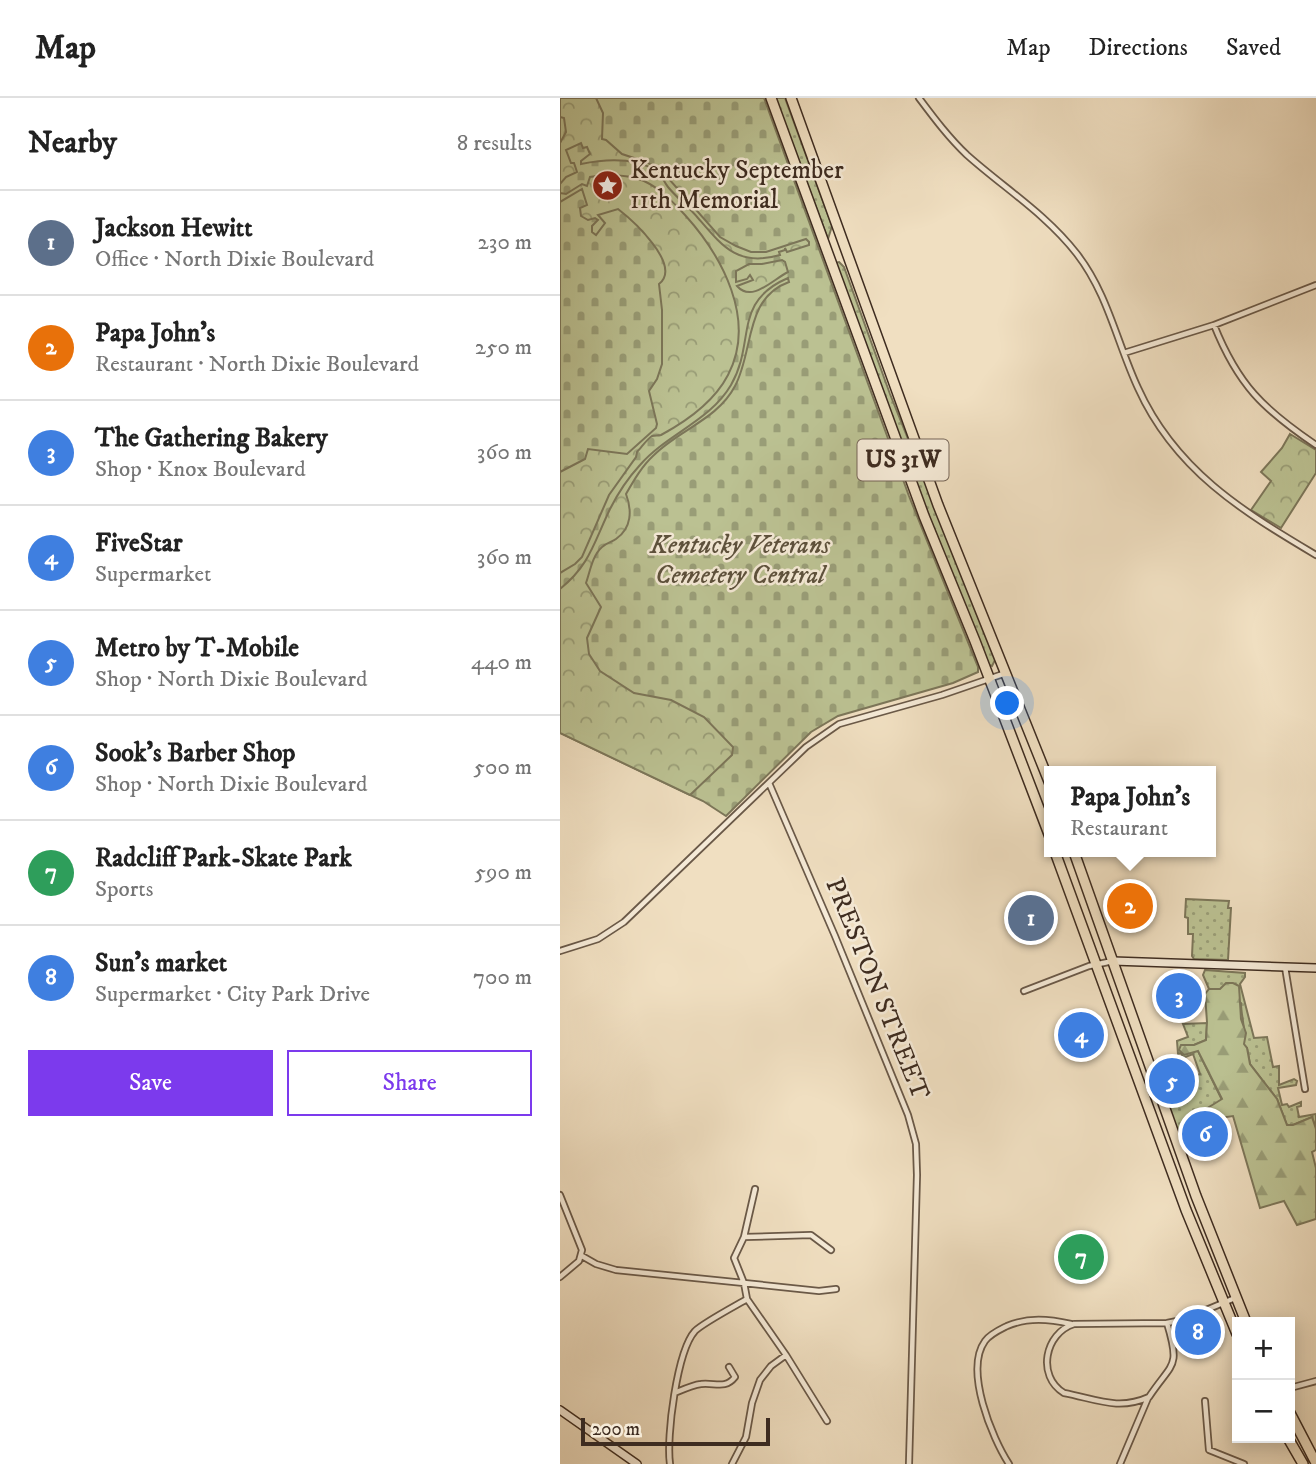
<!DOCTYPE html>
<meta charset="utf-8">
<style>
body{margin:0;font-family:"IM FELL DW Pica",serif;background:#f6f6f6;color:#222}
.controls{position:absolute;right:21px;bottom:21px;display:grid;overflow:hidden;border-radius:0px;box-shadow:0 4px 18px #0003}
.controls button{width:63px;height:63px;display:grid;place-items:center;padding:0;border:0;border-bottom:2px solid #e0e0e0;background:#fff;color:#222;font:35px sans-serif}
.scale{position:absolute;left:21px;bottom:18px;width:189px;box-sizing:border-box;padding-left:7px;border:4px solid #3e2c20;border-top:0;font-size:19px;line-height:24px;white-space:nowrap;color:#3e2c20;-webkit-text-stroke:5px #f5ead7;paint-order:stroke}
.you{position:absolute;left:448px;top:606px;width:24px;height:24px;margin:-18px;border:5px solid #fff;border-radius:50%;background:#1a73e8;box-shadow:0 0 0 10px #1a73e833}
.badge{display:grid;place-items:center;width:46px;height:46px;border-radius:50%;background:#7c3aed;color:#fff;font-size:23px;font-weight:700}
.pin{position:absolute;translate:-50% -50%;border:4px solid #fff;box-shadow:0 2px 7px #0006}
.popup{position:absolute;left:484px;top:668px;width:172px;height:91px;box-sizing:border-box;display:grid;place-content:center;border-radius:0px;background:#fff;filter:drop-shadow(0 2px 5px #0005);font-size:23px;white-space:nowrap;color:#767676}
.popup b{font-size:26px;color:#222}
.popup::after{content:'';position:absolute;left:50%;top:100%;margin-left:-14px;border:14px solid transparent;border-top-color:#fff}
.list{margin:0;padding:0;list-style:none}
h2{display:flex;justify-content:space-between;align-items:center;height:91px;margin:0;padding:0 28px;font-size:30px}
h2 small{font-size:23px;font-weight:400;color:#767676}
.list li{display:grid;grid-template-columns:46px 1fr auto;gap:21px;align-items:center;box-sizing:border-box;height:105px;padding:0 28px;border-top:2px solid #e0e0e0}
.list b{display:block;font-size:26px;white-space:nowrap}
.list p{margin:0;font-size:23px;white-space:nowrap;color:#767676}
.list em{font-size:23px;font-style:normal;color:#767676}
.actions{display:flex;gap:14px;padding:21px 28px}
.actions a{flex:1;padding:16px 0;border:2px solid #7c3aed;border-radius:0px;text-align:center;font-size:24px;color:#7c3aed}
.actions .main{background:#7c3aed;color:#fff}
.map{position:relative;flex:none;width:756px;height:1366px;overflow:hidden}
header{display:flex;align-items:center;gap:42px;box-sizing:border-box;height:98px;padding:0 35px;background:#fff;border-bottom:2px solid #e0e0e0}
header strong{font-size:33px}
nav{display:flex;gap:38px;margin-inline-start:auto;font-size:24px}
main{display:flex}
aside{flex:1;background:#fff}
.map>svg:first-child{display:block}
.grass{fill:url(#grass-dots);stroke:#7c7659;stroke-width:2}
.forest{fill:url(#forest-firs);stroke:#7c7659;stroke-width:2}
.cemetery{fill:url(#cemetery-stones);stroke:#7c7659;stroke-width:2}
.park{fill:url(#park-crowns);stroke:#7c7659;stroke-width:2}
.pitch{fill:#bbc192;stroke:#7c7659;stroke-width:2}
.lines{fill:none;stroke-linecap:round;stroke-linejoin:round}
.street-casing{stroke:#6a5948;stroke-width:8}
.secondary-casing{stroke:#3e2c20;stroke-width:10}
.highway-casing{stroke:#3e2c20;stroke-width:12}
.street{stroke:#f5ead7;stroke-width:4.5}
.secondary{stroke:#f5ead7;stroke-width:7}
.highway{stroke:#f0dfc1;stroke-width:9}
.labels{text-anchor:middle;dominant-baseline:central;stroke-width:5;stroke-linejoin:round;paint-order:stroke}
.shield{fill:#f5ead7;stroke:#756557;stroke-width:2}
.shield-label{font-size:24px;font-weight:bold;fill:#3e2c20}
.poi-label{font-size:26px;fill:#3e2c20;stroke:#f5ead7;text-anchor:start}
.park-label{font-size:26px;font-style:italic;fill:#5d513c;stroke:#f5ead7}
.street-label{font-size:26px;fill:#3e2c20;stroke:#f5ead7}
</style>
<header>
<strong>Map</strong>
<nav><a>Map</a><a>Directions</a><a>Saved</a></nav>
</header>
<main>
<aside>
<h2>Nearby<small>8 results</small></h2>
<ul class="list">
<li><span class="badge" style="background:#5c6f8a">1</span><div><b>Jackson Hewitt</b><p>Office · North Dixie Boulevard</p></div><em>230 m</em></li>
<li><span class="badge" style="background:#e8710a">2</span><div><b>Papa John's</b><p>Restaurant · North Dixie Boulevard</p></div><em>250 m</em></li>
<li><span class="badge" style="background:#3f7fe0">3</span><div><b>The Gathering Bakery</b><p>Shop · Knox Boulevard</p></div><em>360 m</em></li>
<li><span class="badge" style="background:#3f7fe0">4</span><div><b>FiveStar</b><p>Supermarket</p></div><em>360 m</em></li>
<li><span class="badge" style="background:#3f7fe0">5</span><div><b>Metro by T-Mobile</b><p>Shop · North Dixie Boulevard</p></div><em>440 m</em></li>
<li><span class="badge" style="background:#3f7fe0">6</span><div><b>Sook's Barber Shop</b><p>Shop · North Dixie Boulevard</p></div><em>500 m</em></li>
<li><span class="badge" style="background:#2e9e5b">7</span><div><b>Radcliff Park-Skate Park</b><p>Sports</p></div><em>590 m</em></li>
<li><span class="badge" style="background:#3f7fe0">8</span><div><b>Sun’s market</b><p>Supermarket · City Park Drive</p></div><em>700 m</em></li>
</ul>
<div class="actions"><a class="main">Save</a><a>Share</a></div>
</aside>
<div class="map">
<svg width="756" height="1366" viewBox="0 0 756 1366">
<defs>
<pattern id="grass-dots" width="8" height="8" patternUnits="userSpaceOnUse" patternTransform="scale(1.75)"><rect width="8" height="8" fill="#bbc192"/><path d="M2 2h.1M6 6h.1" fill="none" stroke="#999d77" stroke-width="1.8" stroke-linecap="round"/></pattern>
<pattern id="forest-firs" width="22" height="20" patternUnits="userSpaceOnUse" patternTransform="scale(1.75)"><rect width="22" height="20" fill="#bbc192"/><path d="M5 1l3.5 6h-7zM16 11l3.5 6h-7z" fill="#999d77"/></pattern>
<pattern id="cemetery-stones" width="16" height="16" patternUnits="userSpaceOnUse" patternTransform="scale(1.75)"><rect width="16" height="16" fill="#bbc192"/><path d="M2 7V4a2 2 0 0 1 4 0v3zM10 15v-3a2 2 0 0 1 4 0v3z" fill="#999d77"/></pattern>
<pattern id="park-crowns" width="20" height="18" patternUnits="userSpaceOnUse" patternTransform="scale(1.75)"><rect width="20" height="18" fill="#bbc192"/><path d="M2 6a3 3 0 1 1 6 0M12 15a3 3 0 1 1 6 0" fill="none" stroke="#999d77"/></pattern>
</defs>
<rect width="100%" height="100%" fill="#f0dfc1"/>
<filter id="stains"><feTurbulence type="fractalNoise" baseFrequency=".00286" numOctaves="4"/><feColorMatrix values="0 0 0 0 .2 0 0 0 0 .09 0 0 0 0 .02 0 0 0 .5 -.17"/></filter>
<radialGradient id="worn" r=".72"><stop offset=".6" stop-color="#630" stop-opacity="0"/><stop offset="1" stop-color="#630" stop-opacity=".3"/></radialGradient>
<path class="grass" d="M215,0H225L272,128L268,141Z
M279,164L284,169L330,296L436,560L432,568L429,567L360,396L275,165Z
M626,801L669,803L668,810H671L668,862L634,861L632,858L633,836H628V820L625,819Z
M645,872L685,875V879L680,886L694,940L707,939L713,969L719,968V987L734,981L737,983L736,987L718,990L722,1007L727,1006L729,1009L741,1004V1008L737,1009L739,1019L756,1016V1031L752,1019L733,1027H727L717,1001L690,966L687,950L683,946C687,933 681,920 681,905L660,892L649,891L643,877Z
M647,925L646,942L634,947H622L638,953L662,1002L642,1014L646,1022L644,1024L623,1027L624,1035L619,1037L609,1011C614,1001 622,1000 632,996L630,988H615L614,986L640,976L633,956L623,960L621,955L618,956L617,943L628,939L623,926Z"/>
<path class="forest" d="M666,885H673L679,888L681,921L686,935L684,946L687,950L690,966L717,1001L727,1027H733L752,1019L756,1031V1052L752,1054L756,1070V1121L737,1127L724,1103L700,1110L673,1018L646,1022L641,1014L662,1001L638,953L624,957L619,952L621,947H634L646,942L647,924L645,896L649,891H660Z"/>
<path class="cemetery" d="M0,0H204L349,398L418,569V574L393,585L278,618L251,634L166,718L143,703L0,635Z"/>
<path class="park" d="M0,0H36L43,15L42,41L46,42L62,56L86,64L102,73L160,139L176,148L191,154H206L246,141L249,144V147L227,154L225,150V152L219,154L220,157C178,169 163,149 138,120C129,109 117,100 108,89C103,83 102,76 95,72C73,59 45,61 21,66V63L30,56L27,49L23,50L21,45L6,52L11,65H14L17,74L6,79L0,86V45L6,34L4,20L0,19Z
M45,77L43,86L45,89L50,88L51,85L48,77C60,77 72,78 84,83C101,91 113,104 125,117C162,158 197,222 168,277C154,304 127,323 101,337C98,338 95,337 92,338C87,341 81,350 77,354L76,359L49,397L22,459L15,466L0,475V374L25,361L28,351L67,356L96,330L97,326L89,293L97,281L102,266V212L99,186C123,167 71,121 58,111L38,117L45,125L36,137L32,134V128L38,122L35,120L28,122L21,118L20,110L27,107L22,91L0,104V95L6,96L22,86L27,88L30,79Z
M222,162L225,164L228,174C212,182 192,205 177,188L193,182L190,177L187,181L176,184V173L189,166H202Z
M228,180L229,184C184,200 194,253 175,288C158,321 119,332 94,357C82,368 74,382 66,396C72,412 72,430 56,441C52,444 46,445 42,449C32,458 30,474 26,485L41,509L27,540L29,556L40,573L74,595L111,602L144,619L173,649L172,657L130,697L0,635V491C30,467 34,444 50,411C58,395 68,380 80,367C107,336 150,323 171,287C196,244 172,204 228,180Z
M730,336L756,352V375L721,430L691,412L711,383L701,374L722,350Z"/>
<path class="pitch" d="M534,1140L539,1174L508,1179L503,1145Z"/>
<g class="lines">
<defs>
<path id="street" d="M359,0C374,20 389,40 407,57C444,90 486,116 517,156C548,196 557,245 578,290C615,372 682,413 756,457
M654,227C678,287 703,311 756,347
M564,255L654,227L756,187
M209,685L275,838L348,1017L356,1046L357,1077L349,1366
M0,853L38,841L64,824L246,649L279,626L382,597L446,575
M725,869L745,991
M464,893L529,868L553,863
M0,1097L22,1152L19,1163L0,1179
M184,1139L195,1091
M271,1152L251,1137L184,1139L174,1160L184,1185L259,1193L276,1191
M22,1158L36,1166L56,1172L184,1185L187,1201L226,1257L267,1323
M607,1225C621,1271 612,1264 589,1299C558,1313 536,1301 504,1295C476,1278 485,1235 514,1226L607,1225L622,1222L675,1200
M730,1290L756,1283
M117,1294C124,1291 133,1287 141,1286C154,1284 165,1292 175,1279L169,1269
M645,1303L649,1352L684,1366
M110,1366C106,1339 117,1253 135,1233C143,1225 175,1208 187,1201
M172,1366L186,1339L192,1305L200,1282L211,1268L226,1257
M449,1366C432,1340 404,1272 425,1243C430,1236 439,1232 447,1228C468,1219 489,1221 511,1226
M560,1366L588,1300"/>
<path id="secondary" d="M553,863L756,870
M0,1312L77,1366"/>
<path id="highway" d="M211,0L364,418L415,543L490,739
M231,0L378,407L490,686
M495,754L626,1112L677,1236
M514,754L636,1098L686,1224
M730,1315L756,1365
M728,1340L743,1366"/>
</defs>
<use href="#street" class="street-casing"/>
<use href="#secondary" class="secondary-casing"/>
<use href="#highway" class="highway-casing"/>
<use href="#street" class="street"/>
<use href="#secondary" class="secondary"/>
<use href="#highway" class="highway"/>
</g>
<defs>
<symbol id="sight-disc" viewBox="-11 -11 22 22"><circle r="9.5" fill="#8f2418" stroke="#f5ead7"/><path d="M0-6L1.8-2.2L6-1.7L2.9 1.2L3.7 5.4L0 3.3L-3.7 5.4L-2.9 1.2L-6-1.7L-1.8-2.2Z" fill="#fff"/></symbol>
</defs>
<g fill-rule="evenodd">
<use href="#sight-disc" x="30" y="70" width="35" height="35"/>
</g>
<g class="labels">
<rect class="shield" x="297.5" y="341.5" width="91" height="41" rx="5"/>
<g class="shield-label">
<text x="343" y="362">US 31W</text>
</g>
<g class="poi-label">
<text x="70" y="72">Kentucky September<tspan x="70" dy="30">11th Memorial</tspan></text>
</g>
<g class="park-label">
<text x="180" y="447">Kentucky Veterans<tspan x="180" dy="30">Cemetery Central</tspan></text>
</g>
<g class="street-label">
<text transform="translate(317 891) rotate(68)">PRESTON STREET</text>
</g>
</g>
<rect width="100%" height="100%" filter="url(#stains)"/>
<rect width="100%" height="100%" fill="url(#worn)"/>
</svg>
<div class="controls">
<button>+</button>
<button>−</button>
</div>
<div class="scale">200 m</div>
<div class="you"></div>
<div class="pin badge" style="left:471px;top:820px;background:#5c6f8a">1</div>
<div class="pin badge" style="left:570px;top:808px;background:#e8710a">2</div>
<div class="popup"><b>Papa John's</b>Restaurant</div>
<div class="pin badge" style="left:619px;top:898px;background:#3f7fe0">3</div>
<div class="pin badge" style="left:521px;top:937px;background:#3f7fe0">4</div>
<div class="pin badge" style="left:612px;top:983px;background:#3f7fe0">5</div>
<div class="pin badge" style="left:645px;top:1036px;background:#3f7fe0">6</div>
<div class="pin badge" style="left:521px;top:1159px;background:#2e9e5b">7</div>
<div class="pin badge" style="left:638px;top:1234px;background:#3f7fe0">8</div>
</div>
</main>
